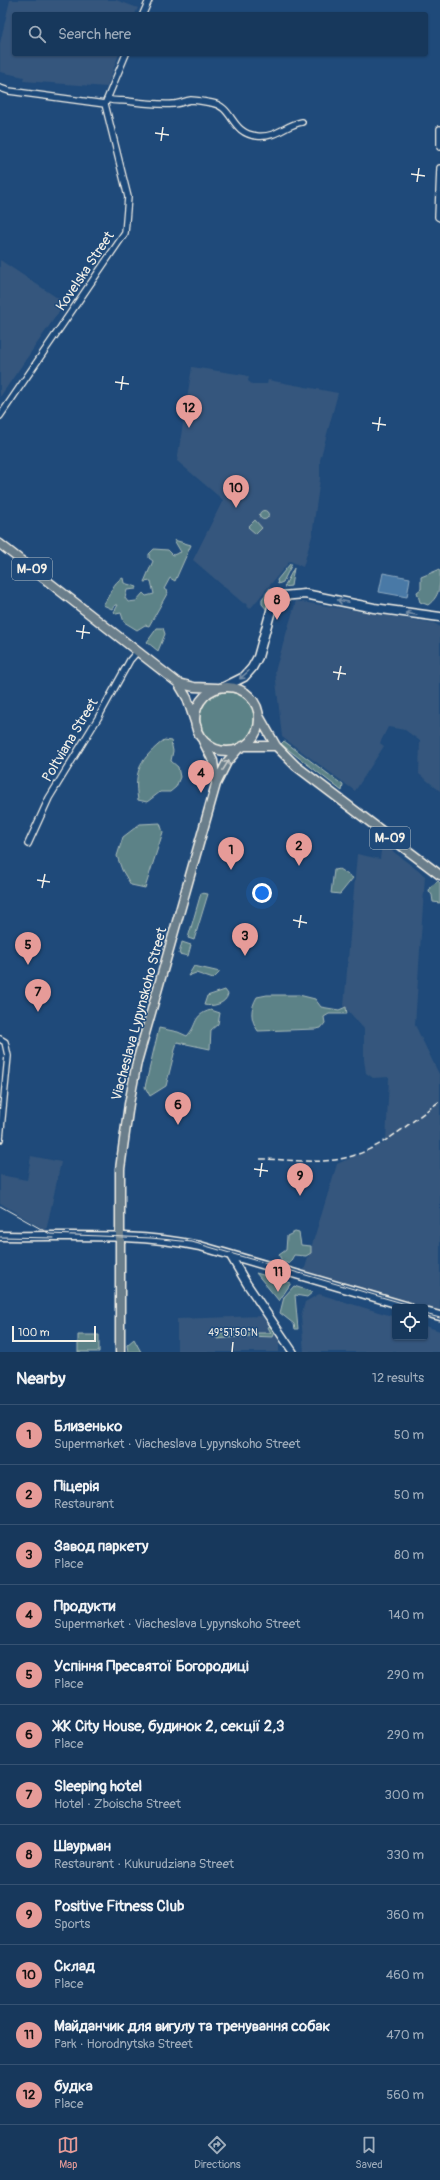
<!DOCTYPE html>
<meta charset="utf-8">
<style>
body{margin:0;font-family:Pangolin,sans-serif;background:#244365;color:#f1f3f6}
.controls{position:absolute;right:12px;bottom:12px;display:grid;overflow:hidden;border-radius:4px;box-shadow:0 1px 3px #0004}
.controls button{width:36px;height:36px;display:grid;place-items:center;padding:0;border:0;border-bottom:1px solid #365272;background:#17385c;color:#f1f3f6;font:20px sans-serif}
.scale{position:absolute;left:12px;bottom:10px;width:84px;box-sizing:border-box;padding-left:4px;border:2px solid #f4f1e8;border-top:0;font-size:11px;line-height:14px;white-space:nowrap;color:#f4f1e8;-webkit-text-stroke:3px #1f4a7a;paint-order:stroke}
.you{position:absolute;left:262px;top:893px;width:14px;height:14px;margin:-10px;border:3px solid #fff;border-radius:50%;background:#1a73e8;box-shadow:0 0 0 6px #1a73e833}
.badge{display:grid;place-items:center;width:26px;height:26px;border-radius:50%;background:#e69b98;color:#111;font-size:13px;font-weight:700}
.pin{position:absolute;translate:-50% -33px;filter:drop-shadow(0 1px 2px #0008)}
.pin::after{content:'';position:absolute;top:21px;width:14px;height:12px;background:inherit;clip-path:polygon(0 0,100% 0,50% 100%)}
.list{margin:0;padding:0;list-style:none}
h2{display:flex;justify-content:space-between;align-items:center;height:52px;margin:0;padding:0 16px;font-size:17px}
h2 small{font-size:13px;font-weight:400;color:#9eacbb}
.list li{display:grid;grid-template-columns:26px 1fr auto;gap:12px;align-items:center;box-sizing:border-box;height:60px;padding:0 16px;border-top:1px solid #365272}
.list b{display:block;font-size:15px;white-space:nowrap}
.list p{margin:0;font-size:13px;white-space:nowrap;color:#9eacbb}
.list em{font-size:13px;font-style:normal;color:#9eacbb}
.icon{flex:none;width:22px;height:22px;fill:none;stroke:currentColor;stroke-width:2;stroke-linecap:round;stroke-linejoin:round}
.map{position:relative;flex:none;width:440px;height:1352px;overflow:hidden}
.search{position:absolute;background:#17385c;box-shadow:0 1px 3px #0004;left:12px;right:12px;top:12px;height:44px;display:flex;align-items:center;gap:10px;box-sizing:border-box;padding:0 14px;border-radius:4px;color:#9eacbb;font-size:15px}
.sheet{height:772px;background:#17385c}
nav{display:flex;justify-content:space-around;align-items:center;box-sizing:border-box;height:56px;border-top:1px solid #365272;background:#17385c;font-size:11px;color:#9eacbb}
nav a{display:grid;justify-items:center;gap:2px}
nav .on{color:#e69b98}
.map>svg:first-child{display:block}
.built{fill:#34567d}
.green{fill:#5c8287;stroke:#a8bab8}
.water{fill:#4979a6;stroke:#8da9c0}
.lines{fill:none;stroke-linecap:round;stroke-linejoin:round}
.minor-casing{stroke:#f4f1e8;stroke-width:8}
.tertiary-casing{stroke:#f4f1e8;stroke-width:10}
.secondary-casing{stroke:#f4f1e8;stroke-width:11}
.primary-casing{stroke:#f4f1e8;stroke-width:11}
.minor{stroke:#1f4a7a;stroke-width:5.5}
.tertiary{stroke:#1f4a7a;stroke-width:7}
.secondary{stroke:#1f4a7a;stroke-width:8}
.primary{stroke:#6b7e8b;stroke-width:8}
.tram{stroke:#f4f1e8;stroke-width:1}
.rail{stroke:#f4f1e8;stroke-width:1.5;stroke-dasharray:6 3;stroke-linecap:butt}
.oneway{stroke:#748da6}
.oneway2{stroke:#cbcecc}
.ticks{fill:none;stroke:#f4f1e8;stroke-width:1.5}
.labels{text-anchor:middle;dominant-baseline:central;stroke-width:3;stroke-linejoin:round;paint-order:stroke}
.shield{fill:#1f4a7a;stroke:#b4bfc7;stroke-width:1}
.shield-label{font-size:13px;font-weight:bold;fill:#f4f1e8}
.street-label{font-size:14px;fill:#f4f1e8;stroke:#1f4a7a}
.ticks-label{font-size:10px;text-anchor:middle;fill:#f4f1e8;stroke:#1f4a7a;stroke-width:3;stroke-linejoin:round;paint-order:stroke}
</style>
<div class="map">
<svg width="440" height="1352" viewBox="0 0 440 1352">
<rect width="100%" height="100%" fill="#1f4a7a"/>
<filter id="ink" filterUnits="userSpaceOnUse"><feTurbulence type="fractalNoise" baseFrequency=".025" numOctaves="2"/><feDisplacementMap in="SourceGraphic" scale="8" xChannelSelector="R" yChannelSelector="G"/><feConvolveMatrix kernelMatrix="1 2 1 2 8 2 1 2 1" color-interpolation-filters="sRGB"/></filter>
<g filter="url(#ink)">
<path class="built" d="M10,0H116L138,8L135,14H14V54H119L107,87L23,81L24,77L0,72V43Z
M0,260L65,303L0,397Z
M192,367L244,375L249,377L248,381L252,384H267L268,380L338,393L320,460V479L312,536L303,567L290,561L250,609L246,605L247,604L243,603L193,560L223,500L177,461Z
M296,601L434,623L440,627V791L419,774L420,741L405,730L388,727L380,743L384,746L355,791L282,737L275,671Z
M382,843L425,876L415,1025L440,1076V1312L304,1271L337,1164L386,1142L389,1077L373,1078L366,1073L364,1060V1029L344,1006L357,854L380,859Z
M31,1156L61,1162L46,1231L0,1203V1175L27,1180Z
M319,1294L395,1317V1337H425V1326L440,1331V1352H304L301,1316L305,1302Z
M262,1316L279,1341V1352H177V1319Z"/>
<path class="green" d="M259.5 515a4.5 4.5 0 1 1 9 0a4.5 4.5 0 1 1-9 0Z
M255,520L262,528L256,534L248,527Z
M174,540L191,545L175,581L170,578L164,589L168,592L149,626L145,625L137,630L124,622L121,613L116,614L114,612L118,605H115L112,609L103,605C110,596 113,581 123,578L124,583L137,587L136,589L127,590L125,598L128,602L136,601L143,593L146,596L154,594L151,581L144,582L153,561L149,558V554L154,549L168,550L173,555L181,552Z
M290,564H292L283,582L278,584L277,580Z
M294,568L291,586L284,587Z
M438,570L440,571C440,586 440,596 428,605L420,602L417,592L421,589V577Z
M270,588L272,595L268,611L262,604V599Z
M157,628H163L165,634L158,651L147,642Z
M200 719a27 27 0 1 1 54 0a27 27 0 1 1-54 0Z
M164,740L171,741L173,751L171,761L178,767L180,777L176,787L170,792H160L147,802L138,800C133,770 141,759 164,740Z
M284,741L343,785L342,791L281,744Z
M160,823L163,832L145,888L131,885L122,870L117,856L123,837L140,824Z
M339,869L353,878L340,894L331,893L334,870Z
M438,881L440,883V903L433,902L432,895L429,891L430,887Z
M201,893L208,894L194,940L188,938Z
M182,942L191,945L188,956L179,954Z
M194,966L220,972L213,979L196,973L188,976Z
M225,990L228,994C226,1004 213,1007 204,1005L207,996Z
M267,995H299L315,999L321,1007L339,1010L346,1007L347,1014H329L324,1017L325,1023L321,1028L316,1029L258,1031C250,1019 250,1009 257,997Z
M211,1010L220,1013L218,1024L211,1030L210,1049L177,1042L166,1086L150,1096L145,1087L159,1028L178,1032L187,1036C198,1025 192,1015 211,1010Z
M295,1232L299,1233L301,1245L311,1246V1253L306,1256L294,1255L289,1264L282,1261L279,1255L286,1250L287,1236Z
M256,1273L291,1283L279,1301Z
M294,1286L313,1292L307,1297L295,1295L298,1329H295L294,1324L280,1313L284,1297Z
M270,1326L275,1332L273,1337L250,1336L217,1339L216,1336L219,1333H271L268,1327Z
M78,1335H99V1352H78Z
M134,1339L141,1352H128L127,1345Z"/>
<path class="water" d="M383,573L410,578L407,597L379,592Z"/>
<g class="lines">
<defs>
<path id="minor" d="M143,14L149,0
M0,88L9,91L105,104
M107,99C117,102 120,100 127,101C143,103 157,105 173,104C179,104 184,101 191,100C197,100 205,102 212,103C234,107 230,133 257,136C277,138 285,125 302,122
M440,129V147
M440,168L438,217L440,218
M0,416L125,233L128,197L105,104L126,54
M28,844L49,798L98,718L130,660L137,652
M0,1039L5,1042L8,1056L0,1139"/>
<path id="tertiary" d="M230,1255L247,1284L293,1352"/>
<path id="secondary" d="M224,687L244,677L252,668L258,657L272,607L276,599L282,596L305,594L374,608L440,617
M0,1236C66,1237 135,1232 200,1246L409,1307
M425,1312L440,1316"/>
<path id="primary" d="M0,544L178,683L187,698L197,728
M178,683L194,687L217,688
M195 719a32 32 0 1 1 64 0a32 32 0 1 1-64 0Z
M259,716L276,746L296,766L440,875
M203,741L213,761L216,783
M243,746H276
M120,1352V1169L129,1104L137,1062L216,784L227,762L239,748"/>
</defs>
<use href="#minor" class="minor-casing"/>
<use href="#tertiary" class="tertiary-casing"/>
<use href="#secondary" class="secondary-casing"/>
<use href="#primary" class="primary-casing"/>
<use href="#minor" class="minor"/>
<use href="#tertiary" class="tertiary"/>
<use href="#secondary" class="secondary"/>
<use href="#primary" class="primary"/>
<path class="tram" d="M0,1206L50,1234L151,1238L192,1242L416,1307
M0,1237L54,1238
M425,1314L440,1318"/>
<path class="rail" d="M260,1159C286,1159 315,1164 340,1159C379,1152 409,1123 440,1101"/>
</g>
<defs><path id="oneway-shaft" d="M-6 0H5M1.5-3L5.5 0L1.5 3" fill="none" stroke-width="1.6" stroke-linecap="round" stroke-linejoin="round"/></defs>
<g class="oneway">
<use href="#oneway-shaft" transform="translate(343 601) rotate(-169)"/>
<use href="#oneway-shaft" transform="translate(411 614) rotate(-170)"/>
<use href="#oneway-shaft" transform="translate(244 675) rotate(139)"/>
</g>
<use class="oneway2" href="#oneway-shaft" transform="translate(226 765) rotate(-58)"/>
</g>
<path class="ticks" d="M155,133L169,135M161,141L163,127M411,174L425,176M417,182L419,168M115,382L129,384M121,390L123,376M372,423L386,425M378,431L380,417M76,631L90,633M82,639L84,625M333,672L346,674M338,680L341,666M37,880L50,882M42,888L45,874M293,920L307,923M299,928L301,915M254,1169L268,1171M260,1177L262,1163M232,1352L233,1342"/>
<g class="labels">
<g class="shield">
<rect x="12" y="558" width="40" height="22" rx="3"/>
<rect x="370" y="827" width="40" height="22" rx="3"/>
</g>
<g class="shield-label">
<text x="32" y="569">М-09</text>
<text x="390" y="838">М-09</text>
</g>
<g class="street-label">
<text transform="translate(85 271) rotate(-56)">Kovelska Street</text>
<text transform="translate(70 740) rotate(-59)">Poltviana Street</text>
<text transform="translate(139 1014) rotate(-75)">Viacheslava Lypynskoho Street</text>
</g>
</g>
<g class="ticks-label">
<text x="233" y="1336">49°51'50"N</text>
</g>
</svg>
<div class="controls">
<button><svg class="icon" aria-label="locate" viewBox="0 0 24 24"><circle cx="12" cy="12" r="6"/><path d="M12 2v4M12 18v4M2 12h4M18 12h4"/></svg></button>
</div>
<div class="scale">100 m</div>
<div class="you"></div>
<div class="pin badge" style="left:231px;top:870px">1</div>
<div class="pin badge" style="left:299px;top:866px">2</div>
<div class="pin badge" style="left:245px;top:956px">3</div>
<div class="pin badge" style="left:201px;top:793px">4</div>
<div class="pin badge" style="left:28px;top:965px">5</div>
<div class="pin badge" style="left:178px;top:1125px">6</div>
<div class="pin badge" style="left:38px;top:1012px">7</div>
<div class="pin badge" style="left:277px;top:620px">8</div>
<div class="pin badge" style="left:300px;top:1196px">9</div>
<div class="pin badge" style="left:236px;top:508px">10</div>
<div class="pin badge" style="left:278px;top:1292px">11</div>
<div class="pin badge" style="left:189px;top:428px">12</div>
<div class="search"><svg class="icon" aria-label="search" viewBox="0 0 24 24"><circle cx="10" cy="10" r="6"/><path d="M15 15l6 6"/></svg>Search here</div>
</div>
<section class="sheet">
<h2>Nearby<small>12 results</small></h2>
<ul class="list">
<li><span class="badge">1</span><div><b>Близенько</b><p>Supermarket · Viacheslava Lypynskoho Street</p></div><em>50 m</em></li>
<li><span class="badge">2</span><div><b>Піцерія</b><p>Restaurant</p></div><em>50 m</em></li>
<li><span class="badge">3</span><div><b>Завод паркету</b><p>Place</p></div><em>80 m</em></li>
<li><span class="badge">4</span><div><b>Продукти</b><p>Supermarket · Viacheslava Lypynskoho Street</p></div><em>140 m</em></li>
<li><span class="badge">5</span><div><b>Успіння Пресвятої Богородиці</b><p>Place</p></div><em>290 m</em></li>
<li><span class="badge">6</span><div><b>ЖК City House, будинок 2, секції 2,3</b><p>Place</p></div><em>290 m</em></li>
<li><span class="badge">7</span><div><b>Sleeping hotel</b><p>Hotel · Zboischa Street</p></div><em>300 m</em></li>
<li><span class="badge">8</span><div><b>Шаурман</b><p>Restaurant · Kukurudziana Street</p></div><em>330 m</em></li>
<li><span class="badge">9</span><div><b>Positive Fitness Club</b><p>Sports</p></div><em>360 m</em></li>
<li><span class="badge">10</span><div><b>Склад</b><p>Place</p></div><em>460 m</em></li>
<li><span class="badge">11</span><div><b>Майданчик для вигулу та тренування собак</b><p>Park · Horodnytska Street</p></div><em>470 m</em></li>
<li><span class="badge">12</span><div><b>будка</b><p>Place</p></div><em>560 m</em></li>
</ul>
</section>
<nav>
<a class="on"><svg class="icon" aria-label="map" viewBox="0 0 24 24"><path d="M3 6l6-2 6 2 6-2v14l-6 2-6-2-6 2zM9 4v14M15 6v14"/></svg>Map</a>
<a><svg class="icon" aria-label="directions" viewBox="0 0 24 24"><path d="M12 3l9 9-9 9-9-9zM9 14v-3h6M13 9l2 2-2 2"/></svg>Directions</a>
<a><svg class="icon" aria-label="saved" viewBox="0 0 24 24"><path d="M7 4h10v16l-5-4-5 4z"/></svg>Saved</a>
</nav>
